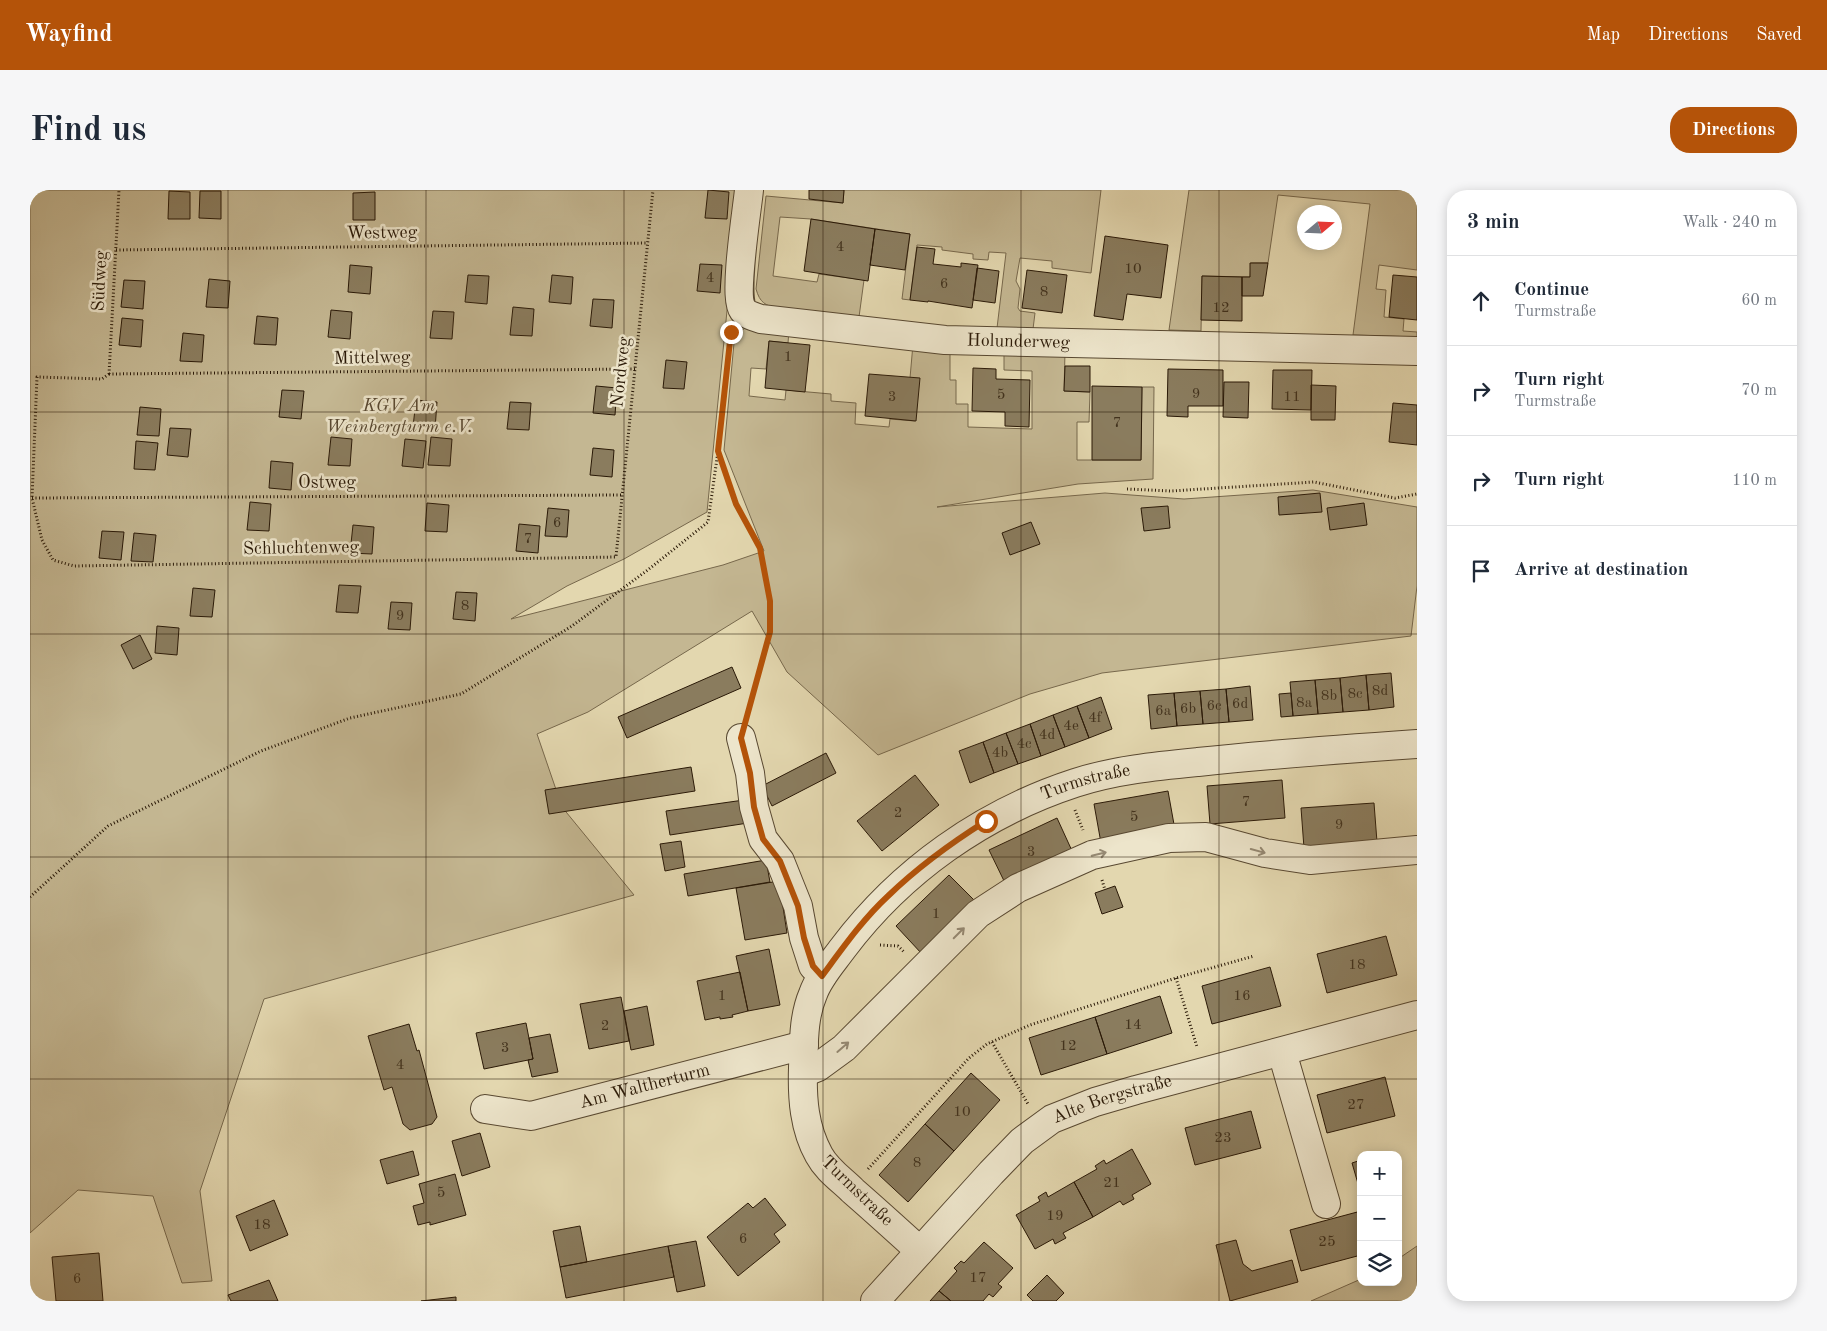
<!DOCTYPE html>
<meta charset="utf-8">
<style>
body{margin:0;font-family:"Old Standard TT",serif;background:#f6f6f7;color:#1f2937}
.controls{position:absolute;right:15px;bottom:15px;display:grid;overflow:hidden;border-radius:10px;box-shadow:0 2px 12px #0003}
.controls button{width:45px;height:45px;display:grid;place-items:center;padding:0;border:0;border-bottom:1px solid #e0e1e3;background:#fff;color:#1f2937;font:25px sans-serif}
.compass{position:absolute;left:1267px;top:15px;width:45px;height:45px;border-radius:50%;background:#fff;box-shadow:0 2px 12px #0003;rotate:71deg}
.stop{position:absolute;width:15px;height:15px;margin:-11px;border:4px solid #b45309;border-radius:50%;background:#fff}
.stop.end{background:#b45309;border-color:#fff;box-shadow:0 1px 5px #0008}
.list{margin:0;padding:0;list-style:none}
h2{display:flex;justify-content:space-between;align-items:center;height:65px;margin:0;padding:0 20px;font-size:21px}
h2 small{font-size:16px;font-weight:400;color:#747a83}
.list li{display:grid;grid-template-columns:32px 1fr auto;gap:15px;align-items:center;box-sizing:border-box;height:90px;padding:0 20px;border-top:1px solid #e0e1e3}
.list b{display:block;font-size:19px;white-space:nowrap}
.list p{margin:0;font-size:16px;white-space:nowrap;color:#747a83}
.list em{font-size:16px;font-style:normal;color:#747a83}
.icon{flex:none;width:28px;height:28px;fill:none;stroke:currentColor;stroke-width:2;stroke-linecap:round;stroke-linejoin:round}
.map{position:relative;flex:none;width:1387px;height:1111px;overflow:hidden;border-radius:20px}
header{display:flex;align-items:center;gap:30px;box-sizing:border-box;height:70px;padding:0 25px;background:#b45309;color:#fff}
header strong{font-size:24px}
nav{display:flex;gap:28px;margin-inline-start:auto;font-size:18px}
.intro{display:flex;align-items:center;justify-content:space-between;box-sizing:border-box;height:120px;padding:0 30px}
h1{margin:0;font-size:35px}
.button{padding:12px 22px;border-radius:20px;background:#b45309;color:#fff;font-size:18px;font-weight:700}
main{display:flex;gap:30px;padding:0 30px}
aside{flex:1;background:#fff;border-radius:20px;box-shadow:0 2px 12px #0003}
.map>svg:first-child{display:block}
.green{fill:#c4b792;stroke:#77684c}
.building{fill:#8a7c5e;stroke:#2a1907}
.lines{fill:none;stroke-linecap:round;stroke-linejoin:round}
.minor-casing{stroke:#584831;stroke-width:30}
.path{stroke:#2a1907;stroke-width:3;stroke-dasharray:1 2.5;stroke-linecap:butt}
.minor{stroke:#ede5cb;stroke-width:28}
.oneway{stroke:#958973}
.route{stroke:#b45309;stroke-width:6}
.grid{fill:none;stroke:#2a1907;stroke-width:1;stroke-opacity:0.55}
.labels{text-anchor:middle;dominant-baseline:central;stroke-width:5;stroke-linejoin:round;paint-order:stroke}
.number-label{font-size:15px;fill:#42321d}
.street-label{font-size:18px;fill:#2a1907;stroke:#ede5cb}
.park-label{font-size:18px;font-style:italic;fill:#584831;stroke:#ede5cb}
</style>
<header>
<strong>Wayfind</strong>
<nav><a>Map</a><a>Directions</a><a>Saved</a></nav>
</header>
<div class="intro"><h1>Find us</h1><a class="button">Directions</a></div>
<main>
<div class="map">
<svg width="1387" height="1111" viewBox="0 0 1387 1111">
<rect width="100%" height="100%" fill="#e3d7af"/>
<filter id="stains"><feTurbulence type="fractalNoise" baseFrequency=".004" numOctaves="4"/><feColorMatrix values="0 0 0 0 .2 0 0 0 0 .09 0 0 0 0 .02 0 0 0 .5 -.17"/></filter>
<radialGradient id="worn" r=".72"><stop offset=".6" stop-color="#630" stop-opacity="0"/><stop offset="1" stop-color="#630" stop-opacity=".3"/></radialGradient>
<path class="green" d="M0,0H709L677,322L594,369L537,396L481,429L693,375L734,361L694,260L704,153L708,143L718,136L759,140L758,153L739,151L736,179L721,178L719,206L755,210L756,200L801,204V211L826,213L825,234L859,237L860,229L885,231L880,188L883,154L920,158V190H926V214H938V237L1002,239V181L974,180V160L1035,162L1034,201L1060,202L1059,232H1047V270H1111L1112,197H1124L1123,289L1048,294L907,317L1075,303L1154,309L1283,300L1387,317V396L1381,446L1072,483L1000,504L848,565L757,482L722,421L558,522L507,544L532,617L604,705L234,809L170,1001L182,1091L152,1093L123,1006L48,1000L0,1043Z
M814,0H1071L1061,83L1022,78V71L990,68L986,91L990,99L988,118L990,121L1005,123L1003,139L967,138L976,63L959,62L958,70L943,69V64L912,60V57L887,55L880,110L872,109L880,44L781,29L750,27L743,86L787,92L789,84L834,90L829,127L748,119C735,115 730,113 726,99L736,6L813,13Z
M1159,0H1387V80L1349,75L1346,99L1356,100L1354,127L1374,129L1373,141L1387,142V147L1323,145L1340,14L1248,5L1238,73H1221L1220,87L1172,86L1171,141L1139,140Z
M1387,1056V1111H1281L1331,1089V1092H1368V1069Z"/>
<path class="building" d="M678,0L699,2L697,29L675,28Z
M779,0H814L813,13L779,9Z
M139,1L160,2V29H138Z
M170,1H191V29L169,28Z
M345,2V30H323V3Z
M781,29L845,39L838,91L774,81Z
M845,39L880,44L875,80L840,75Z
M1075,46L1138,55L1131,108L1097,104L1093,130L1064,126Z
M887,57L905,59L903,74L931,77V73L948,75L942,118L898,111V112L880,110Z
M1220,73H1238L1233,106H1212V87H1220Z
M670,74L692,75L690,103L667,101Z
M320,75L342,77L340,104L318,102Z
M947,78L969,81L965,113L943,110Z
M997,80L1037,85L1032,123L992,118Z
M438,85L459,86L457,114L435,112Z
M522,85L543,87L541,114L519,112Z
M1363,85L1387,87V130L1359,127Z
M1172,86L1212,87V131L1171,130Z
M179,89L200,91L198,118L176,117Z
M94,90L115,91L113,119L91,117Z
M563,109L584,110L582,138L560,136Z
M483,117L504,119L502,146L480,145Z
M301,120L322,122L320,149L298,147Z
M403,121L424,122L422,149L400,148Z
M227,126L248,128L246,155L224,154Z
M92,128L113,130L111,157L89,155Z
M153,143L174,145L172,172L150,171Z
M739,151L780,155L775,202L735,198Z
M636,170L657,172L654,199L633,198Z
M1035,176H1060V202L1034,201Z
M943,178L966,179V189L1000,190L999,237L975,236V222L942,221Z
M1138,179L1193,180V216H1158V227L1137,226Z
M1243,180H1282L1281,220L1242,219Z
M839,184L890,188L886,231L835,226Z
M1194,192H1219L1218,228L1193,227Z
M1281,195L1306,196L1305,230H1281Z
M566,196L587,198L585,225L563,223Z
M1062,196L1112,197L1111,270H1062Z
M252,200L274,201L271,229L249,227Z
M386,210L407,212L405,239L383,237Z
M480,212L501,213L499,240L477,239Z
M1363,213L1387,215V255L1359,252Z
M110,217L131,219L129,246L107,245Z
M140,238L161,239L158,267L137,265Z
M301,247L322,249L320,276L298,275Z
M401,247L422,249L420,276L398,275Z
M375,249L396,251L393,278L372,276Z
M106,251L128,253L125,280L104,279Z
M563,258L584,260L582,287L560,285Z
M241,271L263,273L261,300L239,298Z
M1290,303L1292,322L1249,325L1248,307Z
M220,312L241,314L239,341L217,340Z
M397,313L419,315L417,342L395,341Z
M1334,313L1337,335L1300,340L1297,318Z
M1138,316L1140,338L1114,341L1111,318Z
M518,318L539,320L537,347L515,346Z
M1001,332L1010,354L980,365L972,343Z
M489,334L510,336L508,363L486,361Z
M323,335L344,337L342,364L320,363Z
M72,341L94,342L91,370L69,368Z
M104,343L126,345L123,372L101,371Z
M309,395L331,396L328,423L306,422Z
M163,398L185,400L182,427L160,426Z
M426,402L447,403L445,431L423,429Z
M361,412L382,413L380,440L358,439Z
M127,436L149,438L147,465L125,463Z
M110,445L122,469L103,479L91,455Z
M702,477L711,498L597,548L588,527Z
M1361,483L1364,517L1339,520L1336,485Z
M1336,485L1339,520L1313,522L1310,488Z
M1310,488L1313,522L1288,524L1285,490Z
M1285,490L1288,524L1263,526L1260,492Z
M1220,496L1223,530L1199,532L1196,499Z
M1196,499L1199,532L1173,534L1170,501Z
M1170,501L1173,534L1147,536L1144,503Z
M1144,503L1147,536L1121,539L1118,505Z
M1261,503L1263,526L1251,527L1249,504Z
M1071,507L1082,539L1059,548L1047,516Z
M1047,516L1059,548L1035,557L1023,525Z
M1023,525L1035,557L1011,566L1000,534Z
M1000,534L1011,566L988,574L976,543Z
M976,543L988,574L964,583L953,552Z
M953,552L964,583L940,593L929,561Z
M796,563L806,583L742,616L732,596Z
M661,577L665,601L519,624L515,600Z
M885,585L909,615L852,661L827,631Z
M1252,590L1255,628L1180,634L1177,596Z
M1138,601L1145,640L1071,653L1064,614Z
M714,610L718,633L640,645L636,621Z
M1344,613L1347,652L1274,658L1271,618Z
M1027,628L1043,663L976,695L959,660Z
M651,651L655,677L635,681L630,654Z
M736,670L740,692L658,706L654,684Z
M919,685L946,712L892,764L866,736Z
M749,691L757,743L715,750L706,698Z
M1085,696L1093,717L1072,724L1065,703Z
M1356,746L1367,785L1297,803L1287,764Z
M739,759L750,815L718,821L706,766Z
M1240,777L1251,816L1182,834L1172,796Z
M710,782L718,821L702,825L703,827L690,829V827L675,830L667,791Z
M1130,806L1142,843L1077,864L1065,827Z
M591,807L599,851L559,859L550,814Z
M617,816L624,855L601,860L594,821Z
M1065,827L1077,864L1011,885L999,848Z
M496,833L503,869L454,879L446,843Z
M379,834L387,861L389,860L407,927L402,934L380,940L373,934L362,897L354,900L338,846Z
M520,844L528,882L502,887L498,870L503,869L499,848Z
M941,883L970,910L924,961L895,934Z
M1355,887L1365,926L1297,943L1287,905Z
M1221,921L1231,958L1165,975L1155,938Z
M895,934L924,961L878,1012L849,985Z
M450,943L460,977L432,986L422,951Z
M1102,959L1121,994L1102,1005L1104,1009L1093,1015L1090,1011L1063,1027L1044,992L1067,979L1065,976L1074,970L1076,974Z
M383,961L389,985L357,994L350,970Z
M1331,970V1004L1322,973Z
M425,984L436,1025L400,1035V1032L388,1035L383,1016L394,1013L389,994Z
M1044,992L1063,1027L1033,1043L1036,1048L1025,1054L1023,1049L1005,1059L986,1025L1010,1011L1008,1007L1016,1002L1018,1007Z
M735,1008L756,1035L744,1044L750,1052L708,1086L677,1047L718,1013L723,1018Z
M244,1010L258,1045L220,1061L206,1026Z
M1331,1021V1065L1271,1081L1260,1040Z
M550,1036L557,1072L530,1077L523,1041Z
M1206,1050L1213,1074L1222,1081L1262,1070L1268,1092L1200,1111L1186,1055Z
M666,1051L675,1096L647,1102L638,1056Z
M954,1052L983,1078L968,1094L972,1097L963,1107L959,1104L953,1111H921L909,1101L927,1081L924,1078L931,1071L934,1073Z
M638,1056L644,1087L536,1108L530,1077Z
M69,1063L73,1111H26L22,1067Z
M1017,1085L1034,1103L1026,1111H1003L997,1105Z
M239,1090L248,1111H201L198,1105Z
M909,1101L921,1111H900Z
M426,1107V1111H391Z"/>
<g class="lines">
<defs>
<g id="minor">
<path id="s1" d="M719,0C717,20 703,107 713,120C717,125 725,127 731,129L915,150L1387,161"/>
<path d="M711,548L720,583L724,617L733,649L750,671L768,716L774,748L783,776L792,786"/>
<path d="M1252,862L1296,1014"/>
<path d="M773,883L788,877L814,858L948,724L988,698L1062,665L1139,648L1176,647L1235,663L1280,670L1387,660"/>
<path id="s2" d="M455,919L501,926L774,855"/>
<path id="s3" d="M890,1061C868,1041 846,1021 823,1001C812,990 797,980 789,965C774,938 772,908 773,878C774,854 773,827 783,804C789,787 802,773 813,758C871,681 953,623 1045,593C1085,580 1127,576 1168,572C1241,564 1314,559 1387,554"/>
<path id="s4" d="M845,1111L961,983L992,951L1022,929L1065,912L1106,900L1387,825"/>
</g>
</defs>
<use href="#minor" class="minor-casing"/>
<path class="path" d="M86,60L618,53
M79,184L72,189L7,187L2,308L12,350L23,370L44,376L586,367L623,0
M79,184L605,179
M79,184L89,0
M688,262L706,314L730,358L740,411V442L718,523
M1097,299L1141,301L1284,292L1365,308L1387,304
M2,308L592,305
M1045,620L1053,640
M1072,690L1075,700
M0,707L78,636L231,561L320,528L431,504L542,436L619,379L678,332L688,261L700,145
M850,755L868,756L874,762
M1146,788L1167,857
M962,852L998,914
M838,979L939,868L957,854L1000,835L1146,788L1224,766"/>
<use href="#minor" class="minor"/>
</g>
<defs><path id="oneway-shaft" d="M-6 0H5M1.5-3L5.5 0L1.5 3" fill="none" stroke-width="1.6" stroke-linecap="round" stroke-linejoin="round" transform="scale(1.25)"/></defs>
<g class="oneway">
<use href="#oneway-shaft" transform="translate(1228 661) rotate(15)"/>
<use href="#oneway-shaft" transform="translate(1069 664) rotate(-13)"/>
<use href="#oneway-shaft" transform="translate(929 743) rotate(-45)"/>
<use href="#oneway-shaft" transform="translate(813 857) rotate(-41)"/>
</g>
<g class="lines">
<path class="route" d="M701,142L688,261L706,314L730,358L740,411V442L711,548L720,583L724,617L733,649L750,671L768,716L774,748L783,776L792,786C812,759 833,729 858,706C888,677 921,653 956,631"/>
</g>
<path class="grid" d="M198,0V1111M396,0V1111M594,0V1111M793,0V1111M991,0V1111M1189,0V1111M0,222H1387M0,444H1387M0,667H1387M0,889H1387"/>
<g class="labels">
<g class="number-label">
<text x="810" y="57">4</text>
<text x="1103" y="79">10</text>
<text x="680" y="88">4</text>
<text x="914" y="94">6</text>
<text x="1014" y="102">8</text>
<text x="1191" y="118">12</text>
<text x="758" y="167">1</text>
<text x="1166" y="204">9</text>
<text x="971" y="205">5</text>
<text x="862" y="207">3</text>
<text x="1262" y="207">11</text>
<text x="1087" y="233">7</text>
<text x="527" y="333">6</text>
<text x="498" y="349">7</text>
<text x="435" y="416">8</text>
<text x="370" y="426">9</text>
<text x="1350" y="501">8d</text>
<text x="1325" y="504">8c</text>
<text x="1299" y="506">8b</text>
<text x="1274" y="513">8a</text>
<text x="1210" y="514">6d</text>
<text x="1184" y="516">6c</text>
<text x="1158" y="519">6b</text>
<text x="1133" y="521">6a</text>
<text x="1065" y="528">4f</text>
<text x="1041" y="536">4e</text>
<text x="1017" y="545">4d</text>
<text x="994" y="554">4c</text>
<text x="970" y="563">4b</text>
<text x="1216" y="612">7</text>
<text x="868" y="623">2</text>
<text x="1104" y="627">5</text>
<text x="1309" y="635">9</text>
<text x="1001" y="662">3</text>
<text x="906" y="724">1</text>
<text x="1327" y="775">18</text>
<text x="692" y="806">1</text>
<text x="1212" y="806">16</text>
<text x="1103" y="835">14</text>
<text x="575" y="836">2</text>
<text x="1038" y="856">12</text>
<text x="475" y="858">3</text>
<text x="370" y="875">4</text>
<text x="1326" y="915">27</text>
<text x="932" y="922">10</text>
<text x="1193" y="948">23</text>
<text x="887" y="973">8</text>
<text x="1082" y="993">21</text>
<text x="411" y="1003">5</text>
<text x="1025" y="1026">19</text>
<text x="232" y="1035">18</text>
<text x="713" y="1049">6</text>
<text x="1297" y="1052">25</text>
<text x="948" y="1088">17</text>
<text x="47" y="1089">6</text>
</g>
<g class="street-label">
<text transform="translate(352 43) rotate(-1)">Westweg</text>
<text transform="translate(70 91) rotate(-87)">Südweg</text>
<text stroke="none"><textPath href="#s1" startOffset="400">Holunderweg</textPath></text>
<text transform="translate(342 168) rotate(-1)">Mittelweg</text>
<text transform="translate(591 182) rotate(-84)">Nordweg</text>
<text x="297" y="293">Ostweg</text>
<text transform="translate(271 358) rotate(-1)">Schluchtenweg</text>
<text stroke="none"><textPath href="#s3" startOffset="659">Turmstraße</textPath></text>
<text stroke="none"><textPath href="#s2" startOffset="164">Am Waltherturm</textPath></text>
<text stroke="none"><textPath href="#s4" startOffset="318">Alte Bergstraße</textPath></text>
<text transform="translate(827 1001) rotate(44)">Turmstraße</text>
</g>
<g class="park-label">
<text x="369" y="216">KGV Am<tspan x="369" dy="21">Weinbergturm e.V.</tspan></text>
</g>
</g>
<rect width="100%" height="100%" filter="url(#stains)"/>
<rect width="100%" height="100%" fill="url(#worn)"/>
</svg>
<div class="controls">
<button>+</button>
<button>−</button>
<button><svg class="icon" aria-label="layers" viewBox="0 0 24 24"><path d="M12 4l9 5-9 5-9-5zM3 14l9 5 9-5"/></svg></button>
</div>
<svg class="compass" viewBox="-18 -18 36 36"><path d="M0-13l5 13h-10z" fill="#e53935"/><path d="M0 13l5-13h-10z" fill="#747a83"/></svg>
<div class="stop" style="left:956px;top:631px"></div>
<div class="stop end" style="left:701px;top:142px"></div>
</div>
<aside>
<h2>3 min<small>Walk · 240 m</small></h2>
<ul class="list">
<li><svg class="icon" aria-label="ahead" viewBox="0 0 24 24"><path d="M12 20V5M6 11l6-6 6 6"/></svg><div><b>Continue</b><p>Turmstraße</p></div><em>60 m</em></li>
<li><svg class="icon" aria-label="right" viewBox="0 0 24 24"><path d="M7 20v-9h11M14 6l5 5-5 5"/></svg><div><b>Turn right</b><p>Turmstraße</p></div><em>70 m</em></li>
<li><svg class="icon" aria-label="right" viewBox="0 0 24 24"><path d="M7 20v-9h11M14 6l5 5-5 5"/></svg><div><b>Turn right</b></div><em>110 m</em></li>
<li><svg class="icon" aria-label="arrive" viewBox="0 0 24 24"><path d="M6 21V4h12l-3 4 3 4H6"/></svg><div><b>Arrive at destination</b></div></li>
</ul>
</aside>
</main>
